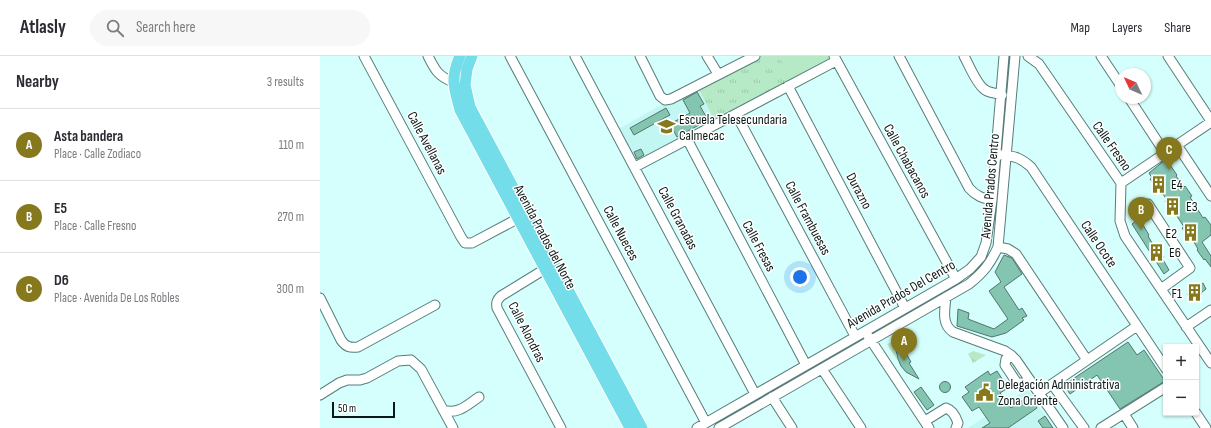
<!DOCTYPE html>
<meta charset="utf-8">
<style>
body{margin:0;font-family:"Sofia Sans Condensed",sans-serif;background:#f7f7f7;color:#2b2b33}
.controls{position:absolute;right:12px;bottom:12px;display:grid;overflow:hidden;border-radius:0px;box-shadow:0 1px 3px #0004}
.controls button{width:36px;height:36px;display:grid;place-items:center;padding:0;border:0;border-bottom:1px solid #e1e1e2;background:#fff;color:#2b2b33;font:20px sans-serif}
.compass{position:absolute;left:795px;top:12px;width:36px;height:36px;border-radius:50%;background:#fff;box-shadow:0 1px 3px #0004;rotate:314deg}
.scale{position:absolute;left:12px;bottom:10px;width:63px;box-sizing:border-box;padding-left:4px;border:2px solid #0a1918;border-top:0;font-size:11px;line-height:14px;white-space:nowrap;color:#0a1918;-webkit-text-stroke:3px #fff;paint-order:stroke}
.you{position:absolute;left:480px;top:221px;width:14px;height:14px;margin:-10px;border:3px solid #fff;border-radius:50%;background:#1a73e8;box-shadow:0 0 0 6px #1a73e833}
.badge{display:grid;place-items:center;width:26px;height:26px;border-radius:50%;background:#86791d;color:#fff;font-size:13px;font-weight:700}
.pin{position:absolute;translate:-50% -33px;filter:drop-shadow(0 1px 2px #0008)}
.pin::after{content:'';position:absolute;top:21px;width:14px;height:12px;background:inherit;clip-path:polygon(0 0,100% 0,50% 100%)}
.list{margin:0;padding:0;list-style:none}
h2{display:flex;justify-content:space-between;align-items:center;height:52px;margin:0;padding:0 16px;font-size:17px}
h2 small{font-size:13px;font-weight:400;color:#7c7c81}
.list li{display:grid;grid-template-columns:26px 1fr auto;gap:12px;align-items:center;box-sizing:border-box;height:72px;padding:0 16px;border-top:1px solid #e1e1e2}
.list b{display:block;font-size:15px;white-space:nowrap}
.list p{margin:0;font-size:13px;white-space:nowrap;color:#7c7c81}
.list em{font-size:13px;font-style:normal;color:#7c7c81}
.icon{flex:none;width:22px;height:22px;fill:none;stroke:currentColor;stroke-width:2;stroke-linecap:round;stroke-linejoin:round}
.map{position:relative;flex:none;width:891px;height:372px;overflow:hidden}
header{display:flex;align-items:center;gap:24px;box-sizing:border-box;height:56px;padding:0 20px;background:#fff;border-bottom:1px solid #e1e1e2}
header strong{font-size:19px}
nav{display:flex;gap:22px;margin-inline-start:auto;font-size:14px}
.search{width:280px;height:36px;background:#f7f7f7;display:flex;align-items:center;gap:10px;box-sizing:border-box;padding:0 14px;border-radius:22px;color:#7c7c81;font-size:15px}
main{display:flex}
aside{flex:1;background:#fff}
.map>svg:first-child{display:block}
.built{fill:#c2f6f2}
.grass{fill:url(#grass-tufts)}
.garden{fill:#b6eac7}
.building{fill:#84c5b1;stroke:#53756a}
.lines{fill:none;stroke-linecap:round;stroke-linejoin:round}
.minor-casing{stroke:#577d7a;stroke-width:11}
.major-casing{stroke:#fff;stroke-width:13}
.minor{stroke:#fff;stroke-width:9}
.major{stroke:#73ddea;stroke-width:11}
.labels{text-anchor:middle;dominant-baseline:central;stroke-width:3;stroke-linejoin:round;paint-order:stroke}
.poi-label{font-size:14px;fill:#0a1918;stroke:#fff;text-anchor:start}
.street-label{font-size:14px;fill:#0a1918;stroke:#fff}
</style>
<header>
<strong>Atlasly</strong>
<div class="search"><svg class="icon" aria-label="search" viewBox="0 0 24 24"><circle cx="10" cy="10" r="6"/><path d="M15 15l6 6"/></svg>Search here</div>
<nav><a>Map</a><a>Layers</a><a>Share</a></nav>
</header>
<main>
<aside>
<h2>Nearby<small>3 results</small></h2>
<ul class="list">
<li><span class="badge">A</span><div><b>Asta bandera</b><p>Place · Calle Zodiaco</p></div><em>110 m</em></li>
<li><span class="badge">B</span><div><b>E5</b><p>Place · Calle Fresno</p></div><em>270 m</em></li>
<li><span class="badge">C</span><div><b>D6</b><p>Place · Avenida De Los Robles</p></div><em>300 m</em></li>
</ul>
</aside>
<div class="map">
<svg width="891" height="372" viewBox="0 0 891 372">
<defs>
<pattern id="grass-tufts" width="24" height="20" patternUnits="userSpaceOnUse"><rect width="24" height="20" fill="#b6eac7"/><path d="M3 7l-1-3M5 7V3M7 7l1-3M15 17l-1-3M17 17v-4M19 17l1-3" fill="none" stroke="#9bc8aa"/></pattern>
</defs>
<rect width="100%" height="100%" fill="#d5fffc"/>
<path class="built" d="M377,29L396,68L315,111L295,75Z
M707,333L734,372H648Z"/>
<path class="grass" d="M435,0H514L396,68L377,29Z
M653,295L666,299L653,307L648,298Z"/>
<path class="garden" d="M461,0H510L512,4L473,26L459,1Z
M576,284L577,304L567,288Z"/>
<path class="building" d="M377,36L384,48L380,50L388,64L357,81L350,68L370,57L363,44Z
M346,52L350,59L314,79L310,72Z
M321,93L324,99L317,103L314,96Z
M845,104L849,110L850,109L857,119L856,120L864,131L865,130L872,140L870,141L883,162L885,161L891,169V179L882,186L891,200V211L885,203L884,204L877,194L878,193L871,181L869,182L862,172L864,171L853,154L852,155L845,145L847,144L839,132L837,133L830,123L832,122L829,117Z
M817,164L821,170L823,169L829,179L828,180L835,192L837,191L844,201L842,202L849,214L844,218L812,168Z
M684,199L692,202L702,218L684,231L699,254L702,252L707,260L702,262L704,264L686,277L672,281L637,270L638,253L649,257L648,263L674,273L688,263L669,235L681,226L675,216Z
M883,227L886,233L881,237L882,238L872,245L867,238Z
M574,284L585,300L587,299L591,306L589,307L599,323L586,316L581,310L578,303Z
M808,286L817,299L824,294L845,325L800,353L777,319L750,338L744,329Z
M668,315L670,319L677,315L688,332L680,337L691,352L709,340L717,352L688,372H662L670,367L659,351L652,355L642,341L649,336L645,331Z
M619.5 331a5.5 5.5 0 1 1 11 0a5.5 5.5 0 1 1-11 0Z
M601,331L614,349L607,354L594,336Z
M725,360L733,372H723L718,365Z"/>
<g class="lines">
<defs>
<path id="minor" d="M44,0L141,181L145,187H152L197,163
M108,0C115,14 118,20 133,26
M190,0L386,367
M255,0L435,338
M320,0L340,40L345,44L351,43L435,0
M387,0L398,18
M514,0L636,223
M579,0L649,132C656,140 662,142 672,144
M644,0C649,9 656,27 664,33C668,37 676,37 682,39
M708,0L719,8L801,127L800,165L805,180L891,307
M781,0L801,30
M848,0L891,65
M468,30L585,252
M809,42L845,97
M416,58L535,280
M367,83L486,309
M857,89L891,140
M681,99C694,99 702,103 711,111L846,313
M315,111L516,5
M801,127L891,66
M828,148L870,212L841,233
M678,191L688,193L696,198L767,304
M225,213L181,240C177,244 176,246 177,252L241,372
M626,241C625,253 621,268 633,276L685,295L691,299L696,304L743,372
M0,242L21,284C26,291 30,292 38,291L115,249
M866,271L891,254
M548,280L609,372
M691,299L686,303L685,309L697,327H711
M502,313L541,372
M732,328L764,372
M719,337L817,270
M0,339L19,327L27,324H40L47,322L78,305L91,304L101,313L133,372
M452,341L472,372
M123,354C138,359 147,349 159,341
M876,357L886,372
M804,358L813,372
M605,365L626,352C632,354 636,361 638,367L636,372
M377,372L636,223L650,213L661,201L666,187L672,144L684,0
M399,372L649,228C664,216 670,208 678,191L695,0
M781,372L846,331"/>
<path id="major" d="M140,0C130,23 134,31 140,54L310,372
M152,0L147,13L145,29L150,51L322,372"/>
</defs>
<use href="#minor" class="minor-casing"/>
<use href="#major" class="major-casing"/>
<use href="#minor" class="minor"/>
<use href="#major" class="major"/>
</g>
<defs>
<symbol id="school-bare" viewBox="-9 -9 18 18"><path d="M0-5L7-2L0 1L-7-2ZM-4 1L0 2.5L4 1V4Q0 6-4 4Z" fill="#86791d" stroke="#fff" stroke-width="2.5" paint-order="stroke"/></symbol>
<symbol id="building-bare" viewBox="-9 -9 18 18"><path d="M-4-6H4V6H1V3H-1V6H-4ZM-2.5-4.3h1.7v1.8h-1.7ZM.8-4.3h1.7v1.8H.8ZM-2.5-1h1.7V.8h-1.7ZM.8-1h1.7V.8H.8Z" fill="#86791d" stroke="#fff" stroke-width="2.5" paint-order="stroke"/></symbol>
<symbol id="civic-bare" viewBox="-9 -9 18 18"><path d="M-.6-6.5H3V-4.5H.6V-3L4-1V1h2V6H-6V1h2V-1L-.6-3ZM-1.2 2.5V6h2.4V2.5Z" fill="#86791d" stroke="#fff" stroke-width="2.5" paint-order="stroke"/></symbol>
</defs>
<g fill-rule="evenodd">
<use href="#school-bare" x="334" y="58" width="25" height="25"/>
<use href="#building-bare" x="826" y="116" width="25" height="25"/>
<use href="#building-bare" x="840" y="138" width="25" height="25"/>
<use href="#building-bare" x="858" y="164" width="25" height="25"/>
<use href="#building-bare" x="824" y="184" width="25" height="25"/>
<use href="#building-bare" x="862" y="224" width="25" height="25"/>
<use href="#civic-bare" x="652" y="324" width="25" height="25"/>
</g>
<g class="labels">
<g class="poi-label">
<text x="359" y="63">Escuela Telesecundaria<tspan x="359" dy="16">Calmecac</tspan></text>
<text x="851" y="128">E4</text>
<text x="866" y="150">E3</text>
<text x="857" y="177" text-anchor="end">E2</text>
<text x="849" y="196">E6</text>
<text x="862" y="237" text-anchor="end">F1</text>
<text x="678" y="328">Delegación Administrativa<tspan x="678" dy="16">Zona Oriente</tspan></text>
</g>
<g class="street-label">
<text transform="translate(107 87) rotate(62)">Calle Avellanas</text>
<text transform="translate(792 90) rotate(55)">Calle Fresno</text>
<text transform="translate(587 105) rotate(61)">Calle Chabacanos</text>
<text transform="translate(670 130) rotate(-85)">Avenida Prados Centro</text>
<text transform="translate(539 135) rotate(62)">Durazno</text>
<text transform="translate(358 162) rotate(62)">Calle Granadas</text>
<text transform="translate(488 162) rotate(62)">Calle Frambuesas</text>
<text transform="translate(301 177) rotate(62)">Calle Nueces</text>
<text transform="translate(225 181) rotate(62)">Avenida Prados del Norte</text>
<text transform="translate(779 188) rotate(56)">Calle Ocote</text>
<text transform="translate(439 190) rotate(62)">Calle Fresas</text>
<text transform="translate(581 238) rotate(-30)">Avenida Prados Del Centro</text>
<text transform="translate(207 276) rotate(63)">Calle Alondras</text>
</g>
</g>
</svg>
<div class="controls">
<button>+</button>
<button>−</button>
</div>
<svg class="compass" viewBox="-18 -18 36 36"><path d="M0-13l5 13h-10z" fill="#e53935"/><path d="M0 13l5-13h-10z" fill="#7c7c81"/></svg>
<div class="scale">50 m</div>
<div class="you"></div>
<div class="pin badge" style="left:584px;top:305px">A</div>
<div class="pin badge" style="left:821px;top:174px">B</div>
<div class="pin badge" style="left:849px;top:114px">C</div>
</div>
</main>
